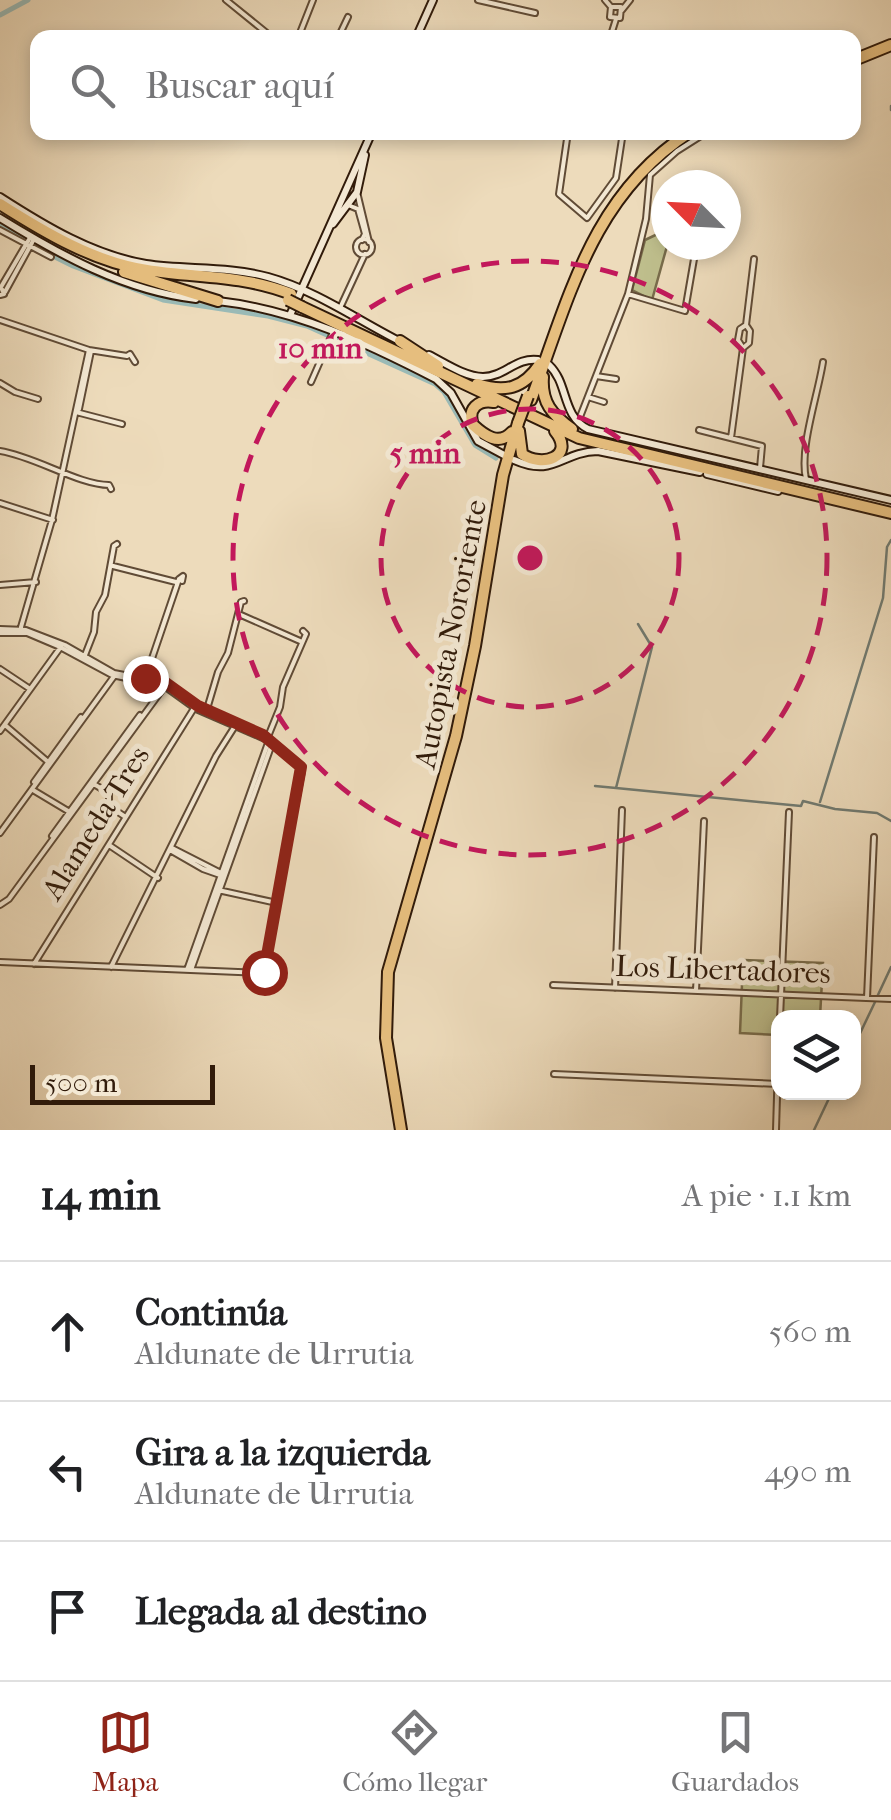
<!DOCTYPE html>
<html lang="es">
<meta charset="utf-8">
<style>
body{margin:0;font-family:"IM FELL French Canon",serif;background:#f2f2f2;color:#202124}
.controls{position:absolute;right:30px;bottom:30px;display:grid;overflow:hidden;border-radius:20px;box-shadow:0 5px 15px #0003}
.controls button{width:90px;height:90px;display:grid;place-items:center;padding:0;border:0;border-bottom:2px solid #e0e0e0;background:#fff;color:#202124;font:50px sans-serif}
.compass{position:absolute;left:651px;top:170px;width:90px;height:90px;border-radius:50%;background:#fff;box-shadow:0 5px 15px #0003;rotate:294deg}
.scale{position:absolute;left:30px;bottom:25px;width:185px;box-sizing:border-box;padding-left:10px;border:5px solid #311b0a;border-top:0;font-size:28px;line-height:35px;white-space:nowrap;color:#311b0a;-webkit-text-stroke:8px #f3e8d3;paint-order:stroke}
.stop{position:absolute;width:30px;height:30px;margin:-22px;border:8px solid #8f2418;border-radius:50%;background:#fff}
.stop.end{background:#8f2418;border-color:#fff;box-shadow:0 2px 10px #0008}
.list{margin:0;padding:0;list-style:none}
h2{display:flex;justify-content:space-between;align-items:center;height:130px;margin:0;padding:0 40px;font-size:42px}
h2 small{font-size:32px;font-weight:400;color:#757577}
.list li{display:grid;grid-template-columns:65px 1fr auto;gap:30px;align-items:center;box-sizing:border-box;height:140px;padding:0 40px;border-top:2px solid #e0e0e0}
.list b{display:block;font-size:38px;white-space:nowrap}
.list p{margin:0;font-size:32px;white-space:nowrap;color:#757577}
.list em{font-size:32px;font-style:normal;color:#757577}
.icon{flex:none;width:55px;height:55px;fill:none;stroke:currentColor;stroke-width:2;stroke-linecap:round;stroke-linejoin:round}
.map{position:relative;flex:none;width:891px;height:1130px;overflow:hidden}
.search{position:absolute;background:#fff;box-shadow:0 5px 15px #0003;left:30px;right:30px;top:30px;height:110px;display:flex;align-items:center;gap:25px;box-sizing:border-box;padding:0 35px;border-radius:20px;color:#757577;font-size:38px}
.sheet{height:550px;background:#fff}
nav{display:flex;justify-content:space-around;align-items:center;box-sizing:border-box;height:140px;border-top:2px solid #e0e0e0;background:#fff;font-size:28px;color:#757577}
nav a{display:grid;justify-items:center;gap:5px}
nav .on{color:#8f2418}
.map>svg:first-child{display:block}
.green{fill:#bebe8c;stroke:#786c4b;stroke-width:2.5}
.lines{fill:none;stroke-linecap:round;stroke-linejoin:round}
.stream{stroke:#707a71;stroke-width:2.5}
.canal{stroke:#9abab6;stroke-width:5}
.street-casing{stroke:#604b36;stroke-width:8}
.secondary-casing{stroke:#311b0a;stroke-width:10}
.highway-casing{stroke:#311b0a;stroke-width:14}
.street{stroke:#f3e8d3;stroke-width:4}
.secondary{stroke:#f3e8d3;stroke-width:6}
.highway{stroke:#e6be7e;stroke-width:10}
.highway-bridge-casing{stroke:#311b0a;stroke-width:14;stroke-linecap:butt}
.highway-bridge{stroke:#e6be7e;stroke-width:10}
.route{stroke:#8f2418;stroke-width:12}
.ring{fill:none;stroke:#c2185b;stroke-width:5;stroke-dasharray:18 12}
.labels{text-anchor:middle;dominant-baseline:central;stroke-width:10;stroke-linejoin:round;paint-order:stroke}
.street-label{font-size:30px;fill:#311b0a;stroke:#f3e8d3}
.centre{fill:#c2185b;stroke:#f3e8d3;stroke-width:5}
.ring-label{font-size:30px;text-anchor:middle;font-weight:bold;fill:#c2185b;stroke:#f3e8d3;stroke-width:10;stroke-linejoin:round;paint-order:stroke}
</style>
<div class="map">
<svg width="891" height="1130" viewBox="0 0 891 1130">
<rect width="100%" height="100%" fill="#eddbbb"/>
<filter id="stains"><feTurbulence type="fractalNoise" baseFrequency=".002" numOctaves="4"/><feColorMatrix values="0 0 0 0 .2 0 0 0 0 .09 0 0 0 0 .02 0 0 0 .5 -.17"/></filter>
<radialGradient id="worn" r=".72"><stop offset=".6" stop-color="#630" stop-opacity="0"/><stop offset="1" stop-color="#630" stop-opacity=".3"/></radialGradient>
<path class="green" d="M666,230L667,246L652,300L632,290L645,240Z
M743,960L823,963L820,1017L778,1018V1035L740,1033Z"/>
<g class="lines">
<path class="stream" d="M891,106V110
M595,786L616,788L652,647L638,624
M616,788L801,806L803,801L835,809L877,813L891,821
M820,802L883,598L887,547L891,540
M877,997L891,967
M854,1046L875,1002
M814,1130L832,1092"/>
<path class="canal" d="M0,15L28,0
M0,226L23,240
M41,250L73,266L163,300L268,316L307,326L435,384L444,392L475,445L496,458"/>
<defs>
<path id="street" d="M226,0L273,38
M478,0L535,13
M605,0L611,7H621L620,18L610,17L611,7
M622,10L630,0
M298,38L313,0
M338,38L348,17
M610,38L616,19
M568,132L559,194L587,218L616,178L623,132
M357,192L369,242
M348,205L358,209L365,234L362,240
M0,230L51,257
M356 247a8 8 0 1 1 16 0a8 8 0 1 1-16 0Z
M5,292L34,239
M628,294L685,311L694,259
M0,295L4,294L1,287L31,236
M340,308L365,254
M0,320L89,350L127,356L130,354L135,362
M743,348L738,340L740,329L746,325
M596,376L616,379
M311,382L333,332
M0,383L15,392L38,399
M588,397L604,402
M79,409L91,351
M76,412L122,424
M578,422L628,294L646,219L650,175L677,151L707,132
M699,430L762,446L760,468
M731,438L743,348L749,343L750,331L746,325L754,259
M0,451C34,456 79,485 109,485L111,489
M806,479C799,448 818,395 823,362
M0,503L53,520
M113,566L176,582
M179,579L183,576L182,581
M0,585L36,582
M241,615L300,641
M21,627L52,520L89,350
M0,629L26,630L65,645L114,673L166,683L198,706L263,735L299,764L302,771L263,973L0,962
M0,633H27L60,647L112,675L164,686L196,709L265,739
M85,655L94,632L96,612L105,595L114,546L117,544
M0,669L30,689
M145,679L179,579
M207,709L218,672L228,653L241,602L244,601
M5,725L47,761
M0,731L60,648
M267,739L280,707L283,687L306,634L303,631
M34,782L81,717
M92,783L109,793V806L124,816
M33,790L68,811
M0,833L115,675
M52,836L140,715
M109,845L158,878
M172,848L221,873
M170,850L203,869L223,876
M218,890L277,903
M0,905L9,899L165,686
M34,964L196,705
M111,967L216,756L235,726
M187,970L269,740
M191,970L272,744
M553,985L891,999
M615,988L622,810
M696,991L704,821
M867,998L874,837
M780,1018L789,812
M554,1074L778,1084
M776,1130L778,1063"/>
<path id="secondary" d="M416,38L433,0
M0,197C45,226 93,255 146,264C186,270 228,266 268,277C315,290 356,319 399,341
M0,218C60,255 125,291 196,299
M333,224L357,192L365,155
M218,301C297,310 366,343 436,379L451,393L478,441L504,455
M291,313L372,132
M429,355C445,363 465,377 483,377C504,377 516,357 538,360
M549,365C569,384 561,415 588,429L891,500
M514,460C555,478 560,452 598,451L700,472
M707,474L778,491"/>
<path id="highway" d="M854,60L891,45
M0,204C44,232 94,262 147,270C196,278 244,275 291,294
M124,272L218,301
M302,307L579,438L891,513
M400,341L438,366
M543,377C541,402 552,415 572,429
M477,384C505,393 523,389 540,364
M531,400C569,298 592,195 690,132
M494,402C478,399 467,409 473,425C485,436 499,446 512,432
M519,431L522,454C542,468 576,457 555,431
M401,1130L386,1038L388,972L456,736L475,646L503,475L518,423"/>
</defs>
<use href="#street" class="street-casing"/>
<use href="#secondary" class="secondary-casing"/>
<use href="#highway" class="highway-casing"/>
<use href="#street" class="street"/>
<use href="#secondary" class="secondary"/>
<use href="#highway" class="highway"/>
<defs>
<path id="highway-bridge" d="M288,300L302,307
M518,423L528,396"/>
</defs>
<use href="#highway-bridge" class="highway-bridge-casing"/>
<use href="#highway-bridge" class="highway-bridge"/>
</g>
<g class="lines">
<path class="route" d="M145,678L166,683L198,706L263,735L301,767L264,972"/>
</g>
<g class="ring">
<circle cx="530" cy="558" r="149"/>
<circle cx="530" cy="558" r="297"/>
</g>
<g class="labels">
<g class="street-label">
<text transform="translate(451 634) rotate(-79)">Autopista Nororiente</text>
<text transform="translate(96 823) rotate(-58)">Alameda Tres</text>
<text transform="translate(723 970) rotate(2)">Los Libertadores</text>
</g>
</g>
<circle cx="530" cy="558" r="15" class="centre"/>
<g class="ring-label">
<text x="320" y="358">10 min</text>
<text x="425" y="463">5 min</text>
</g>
<rect width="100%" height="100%" filter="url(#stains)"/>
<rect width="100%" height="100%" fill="url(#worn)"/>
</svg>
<div class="controls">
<button><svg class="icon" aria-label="layers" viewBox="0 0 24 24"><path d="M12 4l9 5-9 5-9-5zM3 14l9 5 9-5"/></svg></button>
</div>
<svg class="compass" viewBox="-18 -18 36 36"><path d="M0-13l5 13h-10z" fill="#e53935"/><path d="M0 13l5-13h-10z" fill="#757577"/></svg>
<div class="scale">500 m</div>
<div class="stop" style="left:264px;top:972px"></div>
<div class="stop end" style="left:145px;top:678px"></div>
<div class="search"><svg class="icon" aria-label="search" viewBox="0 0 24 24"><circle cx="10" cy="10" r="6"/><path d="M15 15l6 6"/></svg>Buscar aquí</div>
</div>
<section class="sheet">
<h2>14 min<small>A pie · 1.1 km</small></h2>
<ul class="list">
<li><svg class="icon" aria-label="ahead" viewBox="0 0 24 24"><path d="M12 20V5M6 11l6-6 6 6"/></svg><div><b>Continúa</b><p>Aldunate de Urrutia</p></div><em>560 m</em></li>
<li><svg class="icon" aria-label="left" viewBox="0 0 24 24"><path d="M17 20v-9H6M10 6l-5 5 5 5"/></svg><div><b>Gira a la izquierda</b><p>Aldunate de Urrutia</p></div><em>490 m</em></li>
<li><svg class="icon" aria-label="arrive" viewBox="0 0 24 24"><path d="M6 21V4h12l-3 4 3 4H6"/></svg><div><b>Llegada al destino</b></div></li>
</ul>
</section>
<nav>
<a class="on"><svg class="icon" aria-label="map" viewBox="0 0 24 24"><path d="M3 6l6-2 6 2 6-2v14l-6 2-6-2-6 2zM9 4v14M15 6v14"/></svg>Mapa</a>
<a><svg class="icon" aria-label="directions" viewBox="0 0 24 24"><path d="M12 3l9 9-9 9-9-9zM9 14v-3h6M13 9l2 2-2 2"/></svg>Cómo llegar</a>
<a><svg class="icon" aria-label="saved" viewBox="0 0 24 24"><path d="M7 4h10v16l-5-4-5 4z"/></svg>Guardados</a>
</nav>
